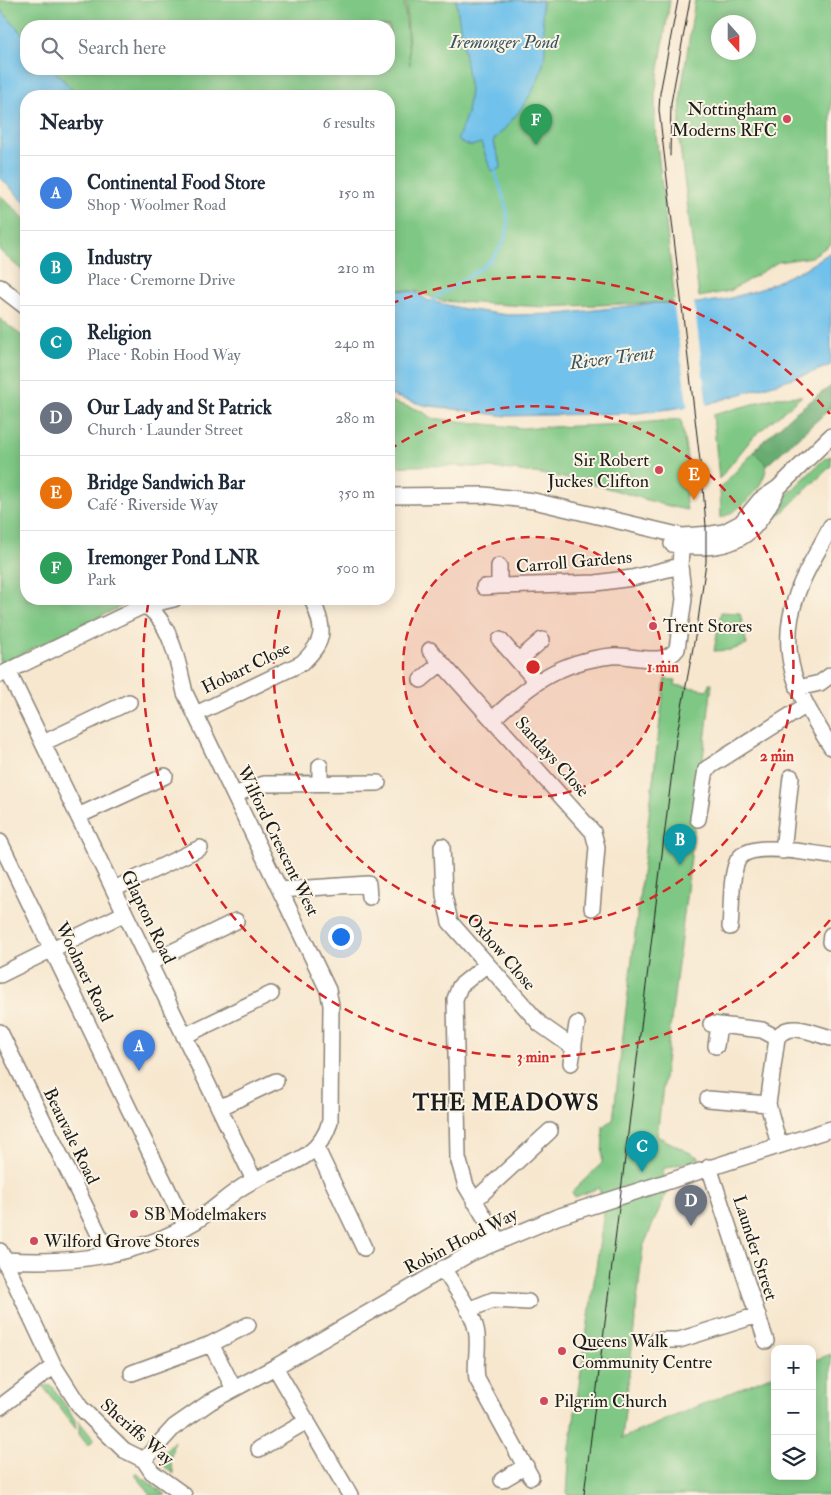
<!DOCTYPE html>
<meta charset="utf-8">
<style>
body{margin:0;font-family:"IM FELL Double Pica",serif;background:#f2f2f3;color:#1f2937}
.controls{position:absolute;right:15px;bottom:15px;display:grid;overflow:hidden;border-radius:10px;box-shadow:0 2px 12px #0003}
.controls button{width:45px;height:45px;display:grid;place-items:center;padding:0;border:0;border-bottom:1px solid #e0e1e3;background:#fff;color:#1f2937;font:25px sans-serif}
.compass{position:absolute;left:711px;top:15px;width:45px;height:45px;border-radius:50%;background:#fff;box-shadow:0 2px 12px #0003;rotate:159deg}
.you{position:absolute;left:340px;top:936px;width:18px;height:18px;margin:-12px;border:4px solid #fff;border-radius:50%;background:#1a73e8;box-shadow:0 0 0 8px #1a73e833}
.badge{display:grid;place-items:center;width:32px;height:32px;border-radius:50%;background:#2563eb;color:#fff;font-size:16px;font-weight:700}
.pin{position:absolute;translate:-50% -41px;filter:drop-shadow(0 1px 2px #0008)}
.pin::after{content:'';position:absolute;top:26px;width:18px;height:15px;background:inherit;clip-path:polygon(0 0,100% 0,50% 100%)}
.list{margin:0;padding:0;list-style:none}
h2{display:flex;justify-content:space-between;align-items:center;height:65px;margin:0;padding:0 20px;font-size:21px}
h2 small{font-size:16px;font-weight:400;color:#747a83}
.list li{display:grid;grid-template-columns:32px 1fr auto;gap:15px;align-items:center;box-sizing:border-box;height:75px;padding:0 20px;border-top:1px solid #e0e1e3}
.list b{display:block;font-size:19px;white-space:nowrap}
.list p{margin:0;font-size:16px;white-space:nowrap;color:#747a83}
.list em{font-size:16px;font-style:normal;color:#747a83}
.icon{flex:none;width:28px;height:28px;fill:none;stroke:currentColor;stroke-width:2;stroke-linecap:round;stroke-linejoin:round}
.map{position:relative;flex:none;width:831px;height:1495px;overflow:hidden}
.search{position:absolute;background:#fff;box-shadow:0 2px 12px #0003;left:20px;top:20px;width:375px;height:55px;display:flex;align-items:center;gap:12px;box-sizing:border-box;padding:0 18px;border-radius:20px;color:#747a83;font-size:19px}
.panel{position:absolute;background:#fff;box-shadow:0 2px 12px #0003;left:20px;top:90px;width:375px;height:515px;border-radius:20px}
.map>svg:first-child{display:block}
.green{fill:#7fc784;stroke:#4e7250;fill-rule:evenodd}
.forest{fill:#67ac72;stroke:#426447}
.water{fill:#70c1eb;stroke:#466e84}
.pier{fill:#f7e7cf}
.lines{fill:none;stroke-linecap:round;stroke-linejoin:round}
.stream{stroke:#70c1eb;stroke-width:3}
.minor-casing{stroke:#8a8276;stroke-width:18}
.minor{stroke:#fff;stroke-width:15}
.tram{stroke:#1c1c1c;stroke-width:1}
.ring{fill:none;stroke:#d62828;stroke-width:2.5;stroke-dasharray:9 6}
.poi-dot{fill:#d1495b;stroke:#fcf5e5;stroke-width:2}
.labels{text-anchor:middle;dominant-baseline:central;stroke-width:4;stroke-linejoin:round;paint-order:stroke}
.poi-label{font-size:18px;fill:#1c1c1c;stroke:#fcf5e5;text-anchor:start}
.street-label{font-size:18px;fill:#1c1c1c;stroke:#fcf5e5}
.water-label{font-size:19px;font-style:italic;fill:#395664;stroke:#fcf5e5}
.district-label{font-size:22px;font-weight:bold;letter-spacing:1px;fill:#1c1c1c;stroke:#fcf5e5}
.centre{fill:#d62828;stroke:#fcf5e5;stroke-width:2.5}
.ring-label{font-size:15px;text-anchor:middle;font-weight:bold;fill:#d62828;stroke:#fcf5e5;stroke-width:4;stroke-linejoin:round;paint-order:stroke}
</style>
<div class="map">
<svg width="831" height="1495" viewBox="0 0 831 1495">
<rect width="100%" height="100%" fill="#fcf5e5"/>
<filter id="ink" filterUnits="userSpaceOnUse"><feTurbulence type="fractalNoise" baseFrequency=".02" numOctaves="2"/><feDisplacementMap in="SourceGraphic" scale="10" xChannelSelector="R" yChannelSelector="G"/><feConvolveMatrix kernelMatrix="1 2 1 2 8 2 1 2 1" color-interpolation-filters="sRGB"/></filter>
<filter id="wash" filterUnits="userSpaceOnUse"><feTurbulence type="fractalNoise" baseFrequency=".0096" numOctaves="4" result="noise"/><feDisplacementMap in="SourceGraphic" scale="20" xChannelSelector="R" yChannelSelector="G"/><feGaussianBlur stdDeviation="1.12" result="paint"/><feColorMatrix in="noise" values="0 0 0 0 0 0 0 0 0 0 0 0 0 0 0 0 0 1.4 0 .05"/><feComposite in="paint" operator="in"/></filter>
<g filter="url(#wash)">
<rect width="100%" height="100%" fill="#f7e7cf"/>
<path class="green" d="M0,0H404L410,65L406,0H670L655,95V125L675,302L544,307L441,301L418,292L389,288V96H78L53,69H389V26H26V38L0,9Z
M695,0H831V244L811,257L778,262L730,291L699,297L679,138L681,93ZM718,22H748V52H718Z
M0,195L26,220V274L0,251Z
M0,319L26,339V599H137L0,664Z
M802,396L754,436L719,479L713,415L777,397Z
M389,401L422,411L431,418L522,428L631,424L681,419L692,490L685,496L687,510C653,504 621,490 587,483C523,468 454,463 389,467Z
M754,452L767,465C763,490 743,508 721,518L720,488Z
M831,456V466L776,518L772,519L785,497L824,459Z
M721,612L740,613L747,645L731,650L714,651Z
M665,679L676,680L675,685L708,690L709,684H712L657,1136L700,1158L663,1169L667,1191L643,1247L622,1438L775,1374V1476H812V1361L831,1354V1495H567L570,1447L604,1212L599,1188L575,1197L572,1192L602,1163L603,1126L613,1120Z
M42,1385L52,1386L75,1420L76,1429Z
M79,1421L94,1440L88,1446L79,1434Z
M174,1441L170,1461L174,1474L163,1465C162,1454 166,1449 174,1441Z
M136,1473L166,1495H148L150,1493L135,1475Z"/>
<path class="forest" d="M831,386V408L767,465L754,452L758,446L793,414Z"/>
<path class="water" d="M456,0H542C541,17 546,34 545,51C543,86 516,117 493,141L501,164L500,169L491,171L481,143L471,146L457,141L467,113L470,90Z
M0,9L26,38V69H53L78,96H26V204L0,177Z
M831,252V365L816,371L708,404L638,413L506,416L424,405L389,395V289L416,292L427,300L464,309L507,315L560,314L656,303H696L724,300L761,289L806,268Z"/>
<path class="pier" d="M673,300L694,301L707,407L688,410Z"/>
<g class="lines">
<path class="stream" d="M432,301C457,280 499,268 507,231C511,212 500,189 495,171"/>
</g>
</g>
<g filter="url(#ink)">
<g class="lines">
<defs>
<path id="minor" d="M0,287L26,307
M389,496L484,495L534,501L682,536L712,534L724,532L741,523L760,500L778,488L831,436
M831,526C820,549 805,570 797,594C775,656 799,696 831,747
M672,544C682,547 692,547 703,547C746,546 761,524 778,488
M499,566V586L596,583L632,578L680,566
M484,587L499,586
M500,640L536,681
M430,650L593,832L597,847L592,908
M519,660L542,640
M8,671L254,1180
M0,675L141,607C149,608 163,600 174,599
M421,680L441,663
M798,688L820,683L831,675
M196,714L302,663C327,639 324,629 312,599
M493,719C530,684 560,661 612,656C631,654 664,668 677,649L684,599L680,566L682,536
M43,743L129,702
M320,783V766
M235,795L251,788L265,784L378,783
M78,816L165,776
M698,819L706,769L805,706
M0,842L186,1227
M442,846L444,895L450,922L540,1024L574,1048
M783,851L791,777
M114,889L200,848
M280,890L368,884L369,897
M730,927C732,909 730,879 737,862C746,838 810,854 831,856
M830,942L831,935
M149,963L236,921
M486,965L460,986L455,999L458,1158L466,1186L498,1240
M0,975L125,913
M711,1024L762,1030L777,1038
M0,1032L109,1255
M184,1036L271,994
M716,1046L719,1025
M571,1063L577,1024
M708,1099L768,1104
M219,1108L276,1081
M779,1145L768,1104L777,1038C788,1020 815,1034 831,1038
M317,1149L364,1248
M709,1167L766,1341
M474,1201L550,1131
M0,1251L54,1366L80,1407L124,1450L144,1460L152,1472L184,1495
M5,1260C74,1264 135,1257 196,1221C214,1210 230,1193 249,1183C280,1166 320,1161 330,1121L331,1005L328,990L185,693C179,667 171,622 147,607
M443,1268C454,1287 471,1307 476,1329C480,1345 474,1363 477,1379L531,1477
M468,1310L493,1300L528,1302
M657,1340H679L758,1315
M211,1344L234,1389
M275,1367L350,1495
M132,1373L211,1344L248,1325
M0,1407L54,1366
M259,1449L307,1421
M144,1460L174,1427L210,1402L275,1367L471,1253L557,1217L831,1129
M502,1480L526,1466"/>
</defs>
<use href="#minor" class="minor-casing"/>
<use href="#minor" class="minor"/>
<path class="tram" d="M670,156L671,103L690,0
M584,1495L676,739L698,621L706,562V526L703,487L659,110L660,93L678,0"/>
</g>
</g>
<circle cx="533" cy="667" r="130" fill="#d62828" fill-opacity=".12"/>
<g class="ring">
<circle cx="533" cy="667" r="130"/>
<path d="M389 450A260 260 0 1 1 282 600"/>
<path d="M830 920A390 390 0 0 1 149 599M390 304A390 390 0 0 1 830 414"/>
</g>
<g class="poi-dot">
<circle cx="787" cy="119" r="5"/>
<circle cx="659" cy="470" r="5"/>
<circle cx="653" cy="626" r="5"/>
<circle cx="134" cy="1214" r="5"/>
<circle cx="34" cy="1241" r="5"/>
<circle cx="562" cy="1351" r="5"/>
<circle cx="544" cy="1401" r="5"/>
</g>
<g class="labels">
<g class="poi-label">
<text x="777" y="109" text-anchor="end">Nottingham<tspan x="777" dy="21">Moderns RFC</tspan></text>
<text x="649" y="460" text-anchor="end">Sir Robert<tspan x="649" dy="21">Juckes Clifton</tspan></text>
<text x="663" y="626">Trent Stores</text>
<text x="144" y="1214">SB Modelmakers</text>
<text x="44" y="1241">Wilford Grove Stores</text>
<text x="572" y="1341">Queens Walk<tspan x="572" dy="21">Community Centre</tspan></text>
<text x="554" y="1401">Pilgrim Church</text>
</g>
<g class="street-label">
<text transform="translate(574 562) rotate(-5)">Carroll Gardens</text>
<text transform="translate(246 668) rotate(-26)">Hobart Close</text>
<text transform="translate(552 757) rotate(48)">Sandays Close</text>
<text transform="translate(278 841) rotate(64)">Wilford Crescent West</text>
<text transform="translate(148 917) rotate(64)">Glapton Road</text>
<text transform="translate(501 952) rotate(49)">Oxbow Close</text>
<text transform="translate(84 972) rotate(64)">Woolmer Road</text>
<text transform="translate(71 1136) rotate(64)">Beauvale Road</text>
<text transform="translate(461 1241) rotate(-27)">Robin Hood Way</text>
<text transform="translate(755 1248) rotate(72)">Launder Street</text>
<text transform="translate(137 1432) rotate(41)">Sheriffs Way</text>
</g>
<g class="water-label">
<text x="504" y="42">Iremonger Pond</text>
<text transform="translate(612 358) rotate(-7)">River Trent</text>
</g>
<g class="district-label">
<text x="506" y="1103">THE MEADOWS</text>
</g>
</g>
<circle cx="533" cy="667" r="8" class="centre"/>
<g class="ring-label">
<text x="663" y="672">1 min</text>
<text x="777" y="761">2 min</text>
<text x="533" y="1062">3 min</text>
</g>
</svg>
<div class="controls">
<button>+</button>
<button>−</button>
<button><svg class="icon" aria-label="layers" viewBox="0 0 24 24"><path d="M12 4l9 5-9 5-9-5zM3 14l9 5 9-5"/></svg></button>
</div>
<svg class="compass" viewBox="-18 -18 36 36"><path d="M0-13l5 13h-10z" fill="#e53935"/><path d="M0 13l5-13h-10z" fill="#747a83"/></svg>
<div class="you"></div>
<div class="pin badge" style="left:139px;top:1071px;background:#3f7fe0">A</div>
<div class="pin badge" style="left:680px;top:865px;background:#0f9aa8">B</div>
<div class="pin badge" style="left:642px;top:1172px;background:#0f9aa8">C</div>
<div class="pin badge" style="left:691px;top:1226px;background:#6b7280">D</div>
<div class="pin badge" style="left:694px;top:500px;background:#e8710a">E</div>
<div class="pin badge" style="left:536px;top:145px;background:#2e9e5b">F</div>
<div class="search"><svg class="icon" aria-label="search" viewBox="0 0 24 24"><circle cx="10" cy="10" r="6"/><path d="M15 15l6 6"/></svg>Search here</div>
<section class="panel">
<h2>Nearby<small>6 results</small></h2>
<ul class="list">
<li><span class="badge" style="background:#3f7fe0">A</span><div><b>Continental Food Store</b><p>Shop · Woolmer Road</p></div><em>150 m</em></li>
<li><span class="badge" style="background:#0f9aa8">B</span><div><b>Industry</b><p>Place · Cremorne Drive</p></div><em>210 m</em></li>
<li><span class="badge" style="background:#0f9aa8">C</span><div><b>Religion</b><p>Place · Robin Hood Way</p></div><em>240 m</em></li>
<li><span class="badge" style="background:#6b7280">D</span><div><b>Our Lady and St Patrick</b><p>Church · Launder Street</p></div><em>280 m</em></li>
<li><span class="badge" style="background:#e8710a">E</span><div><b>Bridge Sandwich Bar</b><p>Café · Riverside Way</p></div><em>350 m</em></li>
<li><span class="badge" style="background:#2e9e5b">F</span><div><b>Iremonger Pond LNR</b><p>Park</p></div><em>500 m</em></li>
</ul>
</section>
</div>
